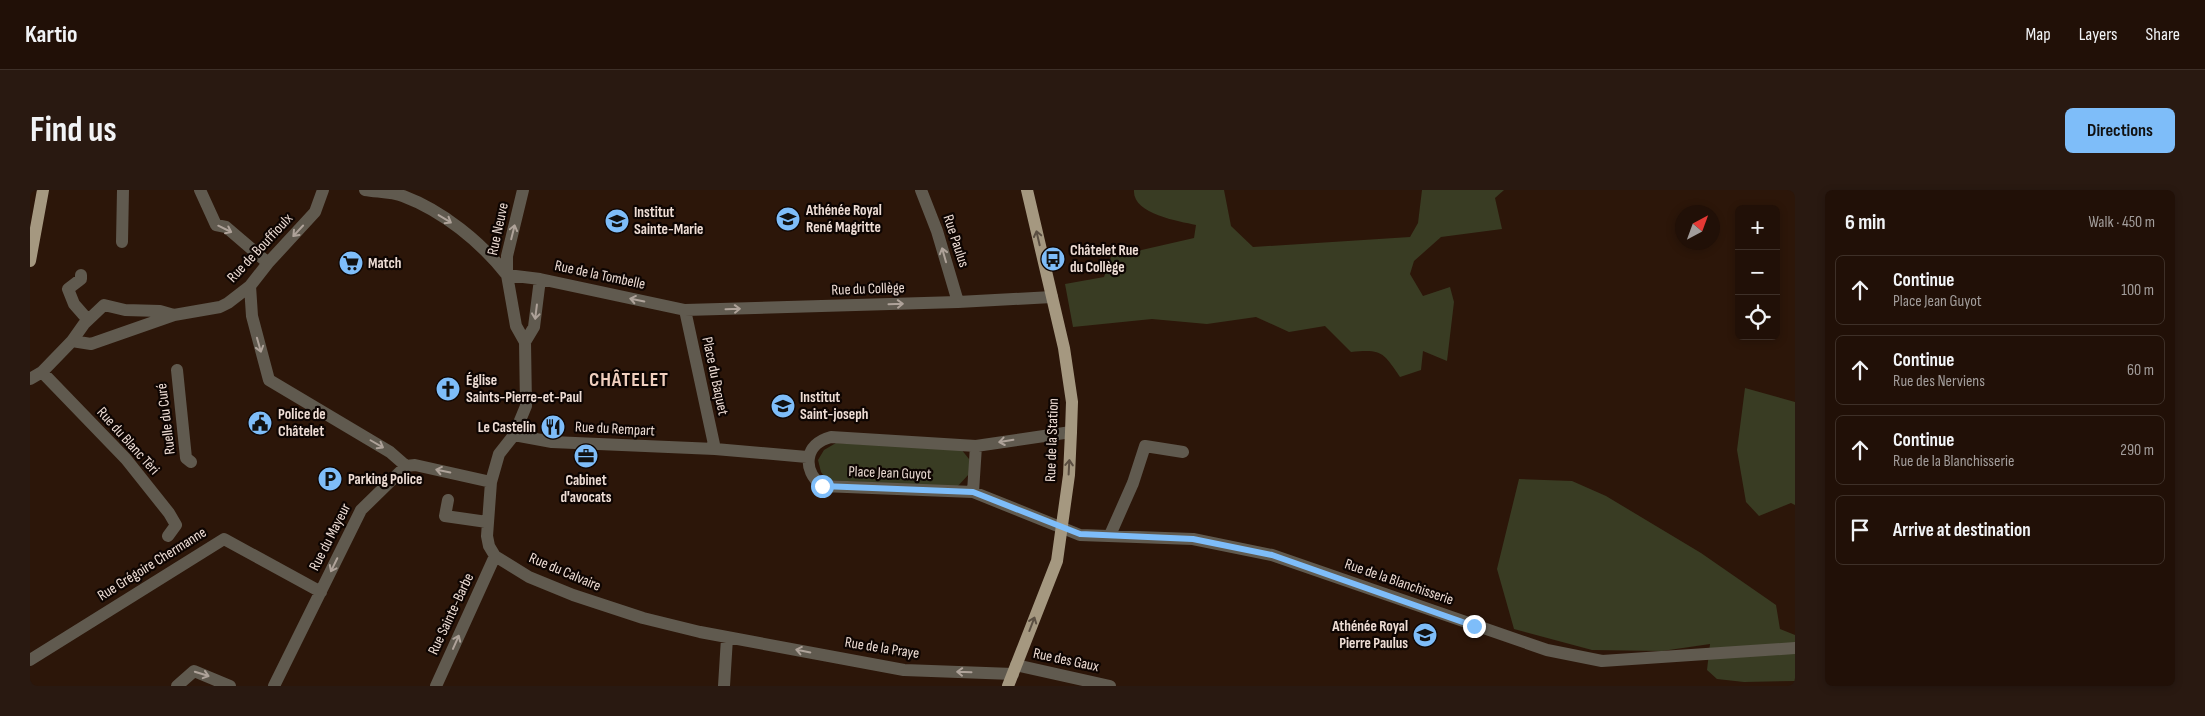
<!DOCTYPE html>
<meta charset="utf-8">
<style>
body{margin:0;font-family:"Sofia Sans Condensed",sans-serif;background:#291911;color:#f1f3f6}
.controls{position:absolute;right:15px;top:15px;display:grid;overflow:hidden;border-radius:8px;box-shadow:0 2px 8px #0003}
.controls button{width:45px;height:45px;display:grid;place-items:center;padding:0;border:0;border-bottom:1px solid #3e3028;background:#211007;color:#f1f3f6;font:25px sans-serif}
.compass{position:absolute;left:1645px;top:15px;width:45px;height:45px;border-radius:50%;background:#211007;box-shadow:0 2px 8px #0003;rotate:41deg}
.stop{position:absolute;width:15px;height:15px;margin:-11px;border:4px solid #7ebdf9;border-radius:50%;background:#fff}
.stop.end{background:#7ebdf9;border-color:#fff;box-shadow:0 1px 5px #0008}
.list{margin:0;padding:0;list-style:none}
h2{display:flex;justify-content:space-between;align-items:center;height:65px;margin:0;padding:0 20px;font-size:21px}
h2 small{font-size:16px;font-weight:400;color:#a29d9b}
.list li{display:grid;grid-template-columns:32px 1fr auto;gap:15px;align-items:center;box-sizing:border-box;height:70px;margin:0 10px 10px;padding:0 10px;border:1px solid #3e3028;border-radius:8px}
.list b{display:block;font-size:19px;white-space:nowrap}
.list p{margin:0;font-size:16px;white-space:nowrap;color:#a29d9b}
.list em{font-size:16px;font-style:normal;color:#a29d9b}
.icon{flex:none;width:28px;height:28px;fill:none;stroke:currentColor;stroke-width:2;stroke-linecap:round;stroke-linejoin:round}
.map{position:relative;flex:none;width:1765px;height:496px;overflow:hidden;border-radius:8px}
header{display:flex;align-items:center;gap:30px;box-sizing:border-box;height:70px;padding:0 25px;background:#211007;border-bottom:1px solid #3e3028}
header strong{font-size:24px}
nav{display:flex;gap:28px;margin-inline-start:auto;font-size:18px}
.intro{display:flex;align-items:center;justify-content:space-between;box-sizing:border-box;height:120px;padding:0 30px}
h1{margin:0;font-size:35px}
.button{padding:12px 22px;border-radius:8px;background:#7ebdf9;color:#111;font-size:18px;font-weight:700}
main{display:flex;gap:30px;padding:0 30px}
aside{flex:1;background:#211007;border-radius:8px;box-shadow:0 2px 8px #0003}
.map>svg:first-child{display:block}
.green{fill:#393c23}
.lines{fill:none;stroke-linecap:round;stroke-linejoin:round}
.minor{stroke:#605a4f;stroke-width:12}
.major{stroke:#a59880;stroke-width:12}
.oneway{stroke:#aea299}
.oneway2{stroke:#5a4e41}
.route{stroke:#7ebdf9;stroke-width:6}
.labels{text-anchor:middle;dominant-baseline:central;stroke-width:4.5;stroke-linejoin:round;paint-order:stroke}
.poi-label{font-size:15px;font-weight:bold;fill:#eeddd5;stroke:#0e0502;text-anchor:start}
.street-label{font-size:15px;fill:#eeddd5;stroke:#0e0502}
.district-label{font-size:20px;font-weight:bold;letter-spacing:1px;fill:#f0cfbe;stroke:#0e0502}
</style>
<header>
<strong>Kartio</strong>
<nav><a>Map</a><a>Layers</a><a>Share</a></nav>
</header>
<div class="intro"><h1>Find us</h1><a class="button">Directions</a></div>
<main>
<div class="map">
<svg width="1765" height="496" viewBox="0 0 1765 496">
<rect width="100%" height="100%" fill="#2c1609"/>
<path class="green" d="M1104,0H1194L1201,36L1223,57L1380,47L1388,33L1392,0H1474L1465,8L1472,39L1411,47L1384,71L1380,84L1393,106L1420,97L1424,112L1417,171L1393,161L1391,180L1370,187C1353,162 1352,159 1321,162L1295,136L1259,142L1226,127L1177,134L1122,129L1043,137L1035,94L1074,87L1081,67L1164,48L1166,35C1148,31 1102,24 1104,0Z
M1715,198L1765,212V315L1761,313L1729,326L1716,312L1707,260Z
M806,253L931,259L939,269V284L927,297L797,290L791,282L788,270L794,260Z
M1489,289L1542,291L1576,306L1671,363L1746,415L1750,439L1765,445V491L1714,492L1687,489L1677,480L1680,454L1632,461L1562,460L1484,439L1467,379Z"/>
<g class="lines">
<path class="minor" d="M170,0L186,35L196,37L238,73
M335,0C347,2 362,2 373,6C413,21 451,52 477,85
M493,0L477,66V85L486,136L495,152L496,216L484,245L469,264L461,292L457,346L459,356L465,366L499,387L543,405L613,428L670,442L874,480L983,484
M891,0L907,41L928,112
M92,52L93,0
M51,85V89L38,99L44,114L58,130
M477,85L510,89L655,120L928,112L1022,107
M220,96L222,126L239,190L360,262L376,276
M655,120L685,259
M42,151L54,134L74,115L95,120L130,121L144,125L190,117L198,113L220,96L238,73L285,22L293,0
M495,152L504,137L510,89
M147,180L156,268L161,272
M12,182L96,269L139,323L146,335L138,346
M0,189L12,182L42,151L61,154L144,125
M484,245L522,252L685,259L777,267
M946,256L943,302L792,296C772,280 774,254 801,247L946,256L1041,242
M943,302L1050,345L1163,349L1242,365L1517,460L1572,471L1765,458
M418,310L415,326L457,332
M1080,345L1103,293L1115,256L1153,262
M0,470L194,349L291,402
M986,475L1080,496
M147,496L164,481L200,496
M244,496L331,320L376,276L385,275L461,292
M406,496L465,366
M694,496L697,448"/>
<path class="major" d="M0,71L13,0
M978,496L1027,371L1039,285L1041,242L1042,212L1034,158L997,0"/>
</g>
<defs><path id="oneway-shaft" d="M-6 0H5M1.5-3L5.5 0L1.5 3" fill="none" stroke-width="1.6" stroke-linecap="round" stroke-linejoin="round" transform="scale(1.25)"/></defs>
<g class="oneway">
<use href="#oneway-shaft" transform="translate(415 29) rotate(31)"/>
<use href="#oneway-shaft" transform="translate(195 39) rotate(26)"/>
<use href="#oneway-shaft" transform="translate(268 41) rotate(133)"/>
<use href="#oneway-shaft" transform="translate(483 42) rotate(-76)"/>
<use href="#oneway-shaft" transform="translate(914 65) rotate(-106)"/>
<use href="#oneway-shaft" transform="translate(607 110) rotate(-168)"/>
<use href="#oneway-shaft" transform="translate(866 114) rotate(-2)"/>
<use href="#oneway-shaft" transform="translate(703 119) rotate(-2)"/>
<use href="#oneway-shaft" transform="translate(506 122) rotate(97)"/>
<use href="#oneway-shaft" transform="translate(229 155) rotate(74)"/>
<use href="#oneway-shaft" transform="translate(976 251) rotate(171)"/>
<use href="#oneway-shaft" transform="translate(347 254) rotate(30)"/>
<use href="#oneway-shaft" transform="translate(413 281) rotate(-168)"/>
<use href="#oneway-shaft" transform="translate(304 375) rotate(116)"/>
<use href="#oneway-shaft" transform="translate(426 452) rotate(-66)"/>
<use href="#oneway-shaft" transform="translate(773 461) rotate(-169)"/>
<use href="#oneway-shaft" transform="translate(934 482) rotate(-178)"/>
<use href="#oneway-shaft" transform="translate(172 484) rotate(17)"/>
</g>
<g class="oneway2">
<use href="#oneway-shaft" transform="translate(1008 48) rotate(-103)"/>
<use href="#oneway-shaft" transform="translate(1039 277) rotate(-87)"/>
<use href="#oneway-shaft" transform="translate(1002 434) rotate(-69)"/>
</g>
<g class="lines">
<path class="route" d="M792,296L943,302L1050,344L1163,349L1242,365L1444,436"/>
</g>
<defs>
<symbol id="school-disc" viewBox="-11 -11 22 22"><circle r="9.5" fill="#7ebdf9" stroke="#0e0502"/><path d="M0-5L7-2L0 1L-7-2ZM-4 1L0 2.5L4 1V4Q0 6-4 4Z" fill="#111"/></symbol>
<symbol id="bus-disc" viewBox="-11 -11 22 22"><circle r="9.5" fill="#7ebdf9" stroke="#0e0502"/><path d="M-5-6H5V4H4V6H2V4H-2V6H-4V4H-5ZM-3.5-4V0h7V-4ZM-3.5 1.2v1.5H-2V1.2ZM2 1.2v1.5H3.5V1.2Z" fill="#111"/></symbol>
<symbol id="supermarket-disc" viewBox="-11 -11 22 22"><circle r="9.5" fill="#7ebdf9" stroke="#0e0502"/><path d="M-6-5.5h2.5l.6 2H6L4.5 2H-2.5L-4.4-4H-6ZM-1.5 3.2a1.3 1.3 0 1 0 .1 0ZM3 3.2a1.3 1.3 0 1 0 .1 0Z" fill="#111"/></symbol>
<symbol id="church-disc" viewBox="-11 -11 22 22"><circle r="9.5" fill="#7ebdf9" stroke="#0e0502"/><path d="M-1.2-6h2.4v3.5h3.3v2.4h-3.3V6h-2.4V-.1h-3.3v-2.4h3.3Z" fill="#111"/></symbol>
<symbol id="civic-disc" viewBox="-11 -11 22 22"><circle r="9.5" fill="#7ebdf9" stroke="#0e0502"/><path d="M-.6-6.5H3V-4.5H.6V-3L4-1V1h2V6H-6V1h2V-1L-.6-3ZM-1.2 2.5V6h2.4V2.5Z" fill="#111"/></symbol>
<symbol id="restaurant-disc" viewBox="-11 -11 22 22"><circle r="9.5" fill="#7ebdf9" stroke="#0e0502"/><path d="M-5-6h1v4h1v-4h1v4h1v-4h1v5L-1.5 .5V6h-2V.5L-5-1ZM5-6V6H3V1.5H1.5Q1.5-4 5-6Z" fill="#111"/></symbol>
<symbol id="office-disc" viewBox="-11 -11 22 22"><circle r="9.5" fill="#7ebdf9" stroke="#0e0502"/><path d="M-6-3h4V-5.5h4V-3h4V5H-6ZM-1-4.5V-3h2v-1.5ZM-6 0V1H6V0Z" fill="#111"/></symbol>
<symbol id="parking-disc" viewBox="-11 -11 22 22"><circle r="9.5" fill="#7ebdf9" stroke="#0e0502"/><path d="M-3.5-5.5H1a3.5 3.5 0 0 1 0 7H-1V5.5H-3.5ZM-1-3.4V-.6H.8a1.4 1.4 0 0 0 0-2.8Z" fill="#111"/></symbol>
</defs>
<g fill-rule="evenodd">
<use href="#school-disc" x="744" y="15" width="28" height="28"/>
<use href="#school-disc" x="573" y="17" width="28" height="28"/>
<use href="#bus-disc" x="1009" y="55" width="28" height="28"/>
<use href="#supermarket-disc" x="307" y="59" width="28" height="28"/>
<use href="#church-disc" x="404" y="185" width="28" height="28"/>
<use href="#school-disc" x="739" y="202" width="28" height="28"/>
<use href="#civic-disc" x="216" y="219" width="28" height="28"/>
<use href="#restaurant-disc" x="509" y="223" width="28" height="28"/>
<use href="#office-disc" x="542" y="252" width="28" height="28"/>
<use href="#parking-disc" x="286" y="275" width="28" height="28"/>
<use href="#school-disc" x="1381" y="431" width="28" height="28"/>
</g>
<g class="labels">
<g class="poi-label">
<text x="776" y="20">Athénée Royal<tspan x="776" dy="17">René Magritte</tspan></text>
<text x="604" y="22">Institut<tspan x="604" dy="17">Sainte-Marie</tspan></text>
<text x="1040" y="60">Châtelet Rue<tspan x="1040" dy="17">du Collège</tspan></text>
<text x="338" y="73">Match</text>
<text x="436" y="190">Église<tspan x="436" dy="17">Saints-Pierre-et-Paul</tspan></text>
<text x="770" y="207">Institut<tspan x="770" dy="17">Saint-joseph</tspan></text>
<text x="248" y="224">Police de<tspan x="248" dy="17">Châtelet</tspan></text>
<text x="506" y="237" text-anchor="end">Le Castelin</text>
<text x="318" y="289">Parking Police</text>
<text x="556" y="290" text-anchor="middle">Cabinet<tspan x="556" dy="17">d'avocats</tspan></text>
<text x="1378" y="436" text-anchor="end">Athénée Royal<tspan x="1378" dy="17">Pierre Paulus</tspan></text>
</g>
<g class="street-label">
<text transform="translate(468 39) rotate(-78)">Rue Neuve</text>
<text transform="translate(926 51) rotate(72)">Rue Paulus</text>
<text transform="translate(230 58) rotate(-47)">Rue de Bouffioulx</text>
<text transform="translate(570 85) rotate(12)">Rue de la Tombelle</text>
<text transform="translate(838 99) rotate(-2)">Rue du Collège</text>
<text transform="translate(685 186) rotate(78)">Place du Baquet</text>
<text transform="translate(136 229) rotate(-97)">Ruelle du Curé</text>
<text transform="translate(585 239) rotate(3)">Rue du Rempart</text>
<text transform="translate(1022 250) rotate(-88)">Rue de la Station</text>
<text transform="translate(98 251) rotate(48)">Rue du Blanc Tèri</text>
<text transform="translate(860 283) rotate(2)">Place Jean Guyot</text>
<text transform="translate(300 347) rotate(-63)">Rue du Mayeur</text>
<text transform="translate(122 374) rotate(-32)">Rue Grégoire Chermanne</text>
<text transform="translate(535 382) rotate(23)">Rue du Calvaire</text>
<text transform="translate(1369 392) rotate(19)">Rue de la Blanchisserie</text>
<text transform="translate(421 424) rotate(-65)">Rue Sainte-Barbe</text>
<text transform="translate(852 458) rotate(9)">Rue de la Praye</text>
<text transform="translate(1036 470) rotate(12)">Rue des Gaux</text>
</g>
<g class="district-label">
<text x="599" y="190">CHÂTELET</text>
</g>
</g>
</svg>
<div class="controls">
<button>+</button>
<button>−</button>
<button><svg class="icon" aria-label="locate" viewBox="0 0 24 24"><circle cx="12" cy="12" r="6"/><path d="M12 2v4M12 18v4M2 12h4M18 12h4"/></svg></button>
</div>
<svg class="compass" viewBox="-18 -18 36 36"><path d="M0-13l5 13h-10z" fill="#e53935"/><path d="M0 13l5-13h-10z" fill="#a29d9b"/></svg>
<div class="stop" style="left:792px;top:296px"></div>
<div class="stop end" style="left:1444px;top:436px"></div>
</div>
<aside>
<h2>6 min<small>Walk · 450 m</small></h2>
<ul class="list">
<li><svg class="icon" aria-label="ahead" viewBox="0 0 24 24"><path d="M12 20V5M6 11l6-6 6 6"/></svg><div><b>Continue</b><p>Place Jean Guyot</p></div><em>100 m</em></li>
<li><svg class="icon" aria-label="ahead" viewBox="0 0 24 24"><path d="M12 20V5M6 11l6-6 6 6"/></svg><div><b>Continue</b><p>Rue des Nerviens</p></div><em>60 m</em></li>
<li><svg class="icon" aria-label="ahead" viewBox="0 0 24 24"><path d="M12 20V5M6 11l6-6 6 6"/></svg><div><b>Continue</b><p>Rue de la Blanchisserie</p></div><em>290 m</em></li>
<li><svg class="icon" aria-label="arrive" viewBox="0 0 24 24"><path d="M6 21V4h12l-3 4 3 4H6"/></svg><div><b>Arrive at destination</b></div></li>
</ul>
</aside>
</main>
